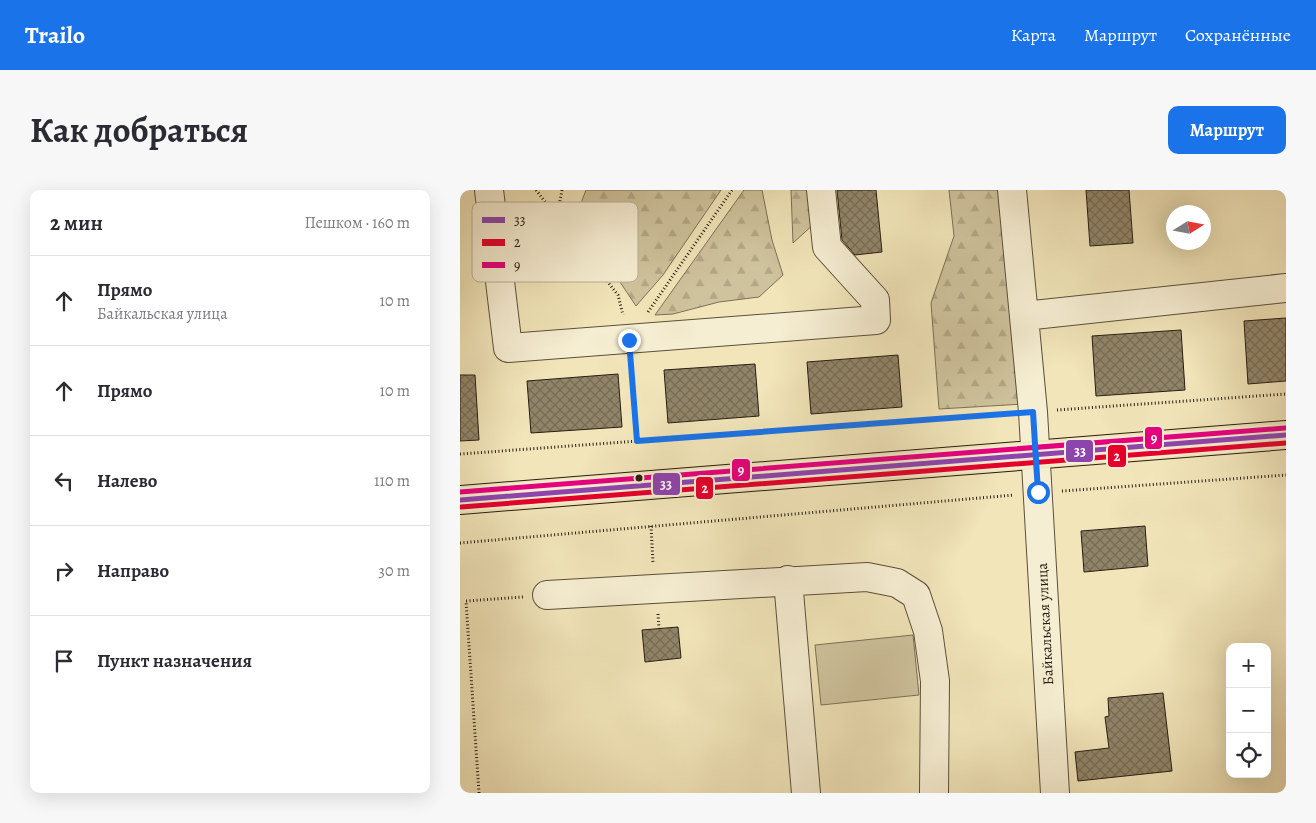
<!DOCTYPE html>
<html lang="ru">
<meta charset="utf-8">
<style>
body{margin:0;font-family:Alegreya,serif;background:#f7f7f7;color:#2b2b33}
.controls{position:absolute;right:15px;bottom:15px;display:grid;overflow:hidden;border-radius:10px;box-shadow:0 5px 20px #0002}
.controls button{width:45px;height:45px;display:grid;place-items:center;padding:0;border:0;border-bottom:1px solid #e1e1e2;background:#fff;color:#2b2b33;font:25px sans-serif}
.compass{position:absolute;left:706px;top:15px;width:45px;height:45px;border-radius:50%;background:#fff;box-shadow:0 5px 20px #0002;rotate:79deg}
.stop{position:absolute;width:15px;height:15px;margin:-11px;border:4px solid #1a73e8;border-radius:50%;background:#fff}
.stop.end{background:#1a73e8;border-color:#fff;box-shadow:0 1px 5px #0008}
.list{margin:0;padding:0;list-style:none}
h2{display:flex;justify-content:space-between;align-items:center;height:65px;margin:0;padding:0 20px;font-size:21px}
h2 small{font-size:16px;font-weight:400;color:#7c7c81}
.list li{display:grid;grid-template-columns:32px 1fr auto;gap:15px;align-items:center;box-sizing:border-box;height:90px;padding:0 20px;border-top:1px solid #e1e1e2}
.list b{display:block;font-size:19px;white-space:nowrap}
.list p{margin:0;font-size:16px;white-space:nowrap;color:#7c7c81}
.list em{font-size:16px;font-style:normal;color:#7c7c81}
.icon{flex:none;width:28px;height:28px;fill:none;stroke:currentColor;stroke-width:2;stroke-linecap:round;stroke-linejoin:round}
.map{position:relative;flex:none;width:826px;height:603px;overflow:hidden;border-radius:10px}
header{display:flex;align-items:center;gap:30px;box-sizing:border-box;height:70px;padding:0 25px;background:#1a73e8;color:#fff}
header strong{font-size:24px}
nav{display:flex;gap:28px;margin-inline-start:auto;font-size:18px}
.intro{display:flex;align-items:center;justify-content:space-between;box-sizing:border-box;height:120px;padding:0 30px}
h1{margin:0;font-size:35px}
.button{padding:12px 22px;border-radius:10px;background:#1a73e8;color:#fff;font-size:18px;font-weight:700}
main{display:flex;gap:30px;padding:0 30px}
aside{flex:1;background:#fff;border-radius:10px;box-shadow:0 5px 20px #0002}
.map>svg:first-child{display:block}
.forest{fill:url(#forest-firs);stroke:#7c7058}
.pitch{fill:#cfc39d;stroke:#7c7058}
.building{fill:url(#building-cross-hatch);stroke:#281d12}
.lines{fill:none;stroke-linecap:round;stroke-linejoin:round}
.minor-casing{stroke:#5a4f3c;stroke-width:30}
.major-casing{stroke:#281d12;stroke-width:30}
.path{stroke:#281d12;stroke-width:3;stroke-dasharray:1 2.5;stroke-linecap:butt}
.minor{stroke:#f6eed2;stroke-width:28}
.major{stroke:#f1e5b9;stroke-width:28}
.bus-1-casing{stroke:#f6eed2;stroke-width:9}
.bus-2-casing{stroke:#f6eed2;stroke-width:9}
.bus-3-casing{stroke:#f6eed2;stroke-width:9}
.bus-1{stroke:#8e44ad;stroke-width:5}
.bus-2{stroke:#e4002b;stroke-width:5}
.bus-3{stroke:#e5007d;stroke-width:5}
.route{stroke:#1a73e8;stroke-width:6}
.bus-dot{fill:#281d12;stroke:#f6eed2;stroke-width:2}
.labels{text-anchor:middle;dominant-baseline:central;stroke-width:5;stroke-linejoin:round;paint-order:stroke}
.street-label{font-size:15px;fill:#281d12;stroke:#f6eed2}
.key{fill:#f6eed2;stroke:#b8af98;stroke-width:1}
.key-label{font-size:14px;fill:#281d12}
.line-badge{stroke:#f6eed2;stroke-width:2}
.badge-label{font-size:14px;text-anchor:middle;font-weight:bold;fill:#fff}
</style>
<header>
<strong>Trailo</strong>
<nav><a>Карта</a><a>Маршрут</a><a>Сохранённые</a></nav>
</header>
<div class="intro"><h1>Как добраться</h1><a class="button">Маршрут</a></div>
<main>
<aside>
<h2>2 мин<small>Пешком · 160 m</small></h2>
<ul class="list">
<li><svg class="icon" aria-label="ahead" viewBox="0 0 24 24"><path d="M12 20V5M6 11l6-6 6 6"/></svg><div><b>Прямо</b><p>Байкальская улица</p></div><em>10 m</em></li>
<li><svg class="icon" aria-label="ahead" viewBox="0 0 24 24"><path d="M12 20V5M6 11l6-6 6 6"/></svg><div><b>Прямо</b></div><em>10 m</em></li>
<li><svg class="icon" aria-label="left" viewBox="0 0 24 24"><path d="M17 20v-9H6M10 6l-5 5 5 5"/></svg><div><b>Налево</b></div><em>110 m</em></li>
<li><svg class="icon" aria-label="right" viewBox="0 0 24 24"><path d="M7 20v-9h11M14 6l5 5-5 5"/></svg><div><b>Направо</b></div><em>30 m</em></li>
<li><svg class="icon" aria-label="arrive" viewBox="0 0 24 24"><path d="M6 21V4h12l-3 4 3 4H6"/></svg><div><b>Пункт назначения</b></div></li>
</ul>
</aside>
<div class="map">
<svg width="826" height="603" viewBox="0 0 826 603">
<defs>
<pattern id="forest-firs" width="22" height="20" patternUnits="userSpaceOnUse" patternTransform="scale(1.25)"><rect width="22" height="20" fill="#cfc39d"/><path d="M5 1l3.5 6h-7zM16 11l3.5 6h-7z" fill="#b2a786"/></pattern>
<pattern id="building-cross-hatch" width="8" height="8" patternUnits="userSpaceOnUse" patternTransform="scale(1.25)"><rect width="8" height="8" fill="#918569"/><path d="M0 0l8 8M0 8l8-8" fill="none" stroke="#766c55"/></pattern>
</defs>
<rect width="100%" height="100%" fill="#f1e5b9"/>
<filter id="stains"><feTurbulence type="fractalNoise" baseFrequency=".004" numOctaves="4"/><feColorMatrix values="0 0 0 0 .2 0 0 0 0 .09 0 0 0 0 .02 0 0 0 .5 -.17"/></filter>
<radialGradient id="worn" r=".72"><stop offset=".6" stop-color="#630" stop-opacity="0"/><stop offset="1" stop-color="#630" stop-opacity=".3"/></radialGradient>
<path class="forest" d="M126,0H261L203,85L176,116L116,26Z
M284,0H302L312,50L323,85L299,107L259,112L213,124L195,125Z
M331,0H355V33L333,53Z
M489,0H542L564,214L479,219L471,113L494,46Z"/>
<path class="pitch" d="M453,445L459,505L361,515L355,455Z"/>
<path class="building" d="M377,0H416L422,62L395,65L382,50Z
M626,0H669L673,53L630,56Z
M826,128V191L788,194L784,131Z
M721,140L725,200L636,206L632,146Z
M438,165L442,217L351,224L347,172Z
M295,174L299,226L208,233L204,180Z
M158,184L162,237L71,243L67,191Z
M0,185H15L19,250L0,251Z
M685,336L688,376L624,382L621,341Z
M218,437L221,468L185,472L182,440Z
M703,503L712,581L618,591L615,562L649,558L645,527L649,526L648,508Z"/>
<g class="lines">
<defs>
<path id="minor" d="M29,0L48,158L416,130L415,110L367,57L361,0
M552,0L573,222L595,603
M564,126L826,98
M328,390L346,603
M87,405L407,387L437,393L456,405L468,441L475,491L474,603"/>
<path id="major" d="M0,310L826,245"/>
</defs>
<use href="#minor" class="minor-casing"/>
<use href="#major" class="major-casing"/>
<path class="path" d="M76,0L96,26
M102,0L97,27L158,105L163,125
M188,122L272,0
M171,172L177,251
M597,220L826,204
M0,264L549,224
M602,301L826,285
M191,336L193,373
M0,353L554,305
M198,424L199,438
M19,603L6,411L63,407"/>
<use href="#minor" class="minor"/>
<use href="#major" class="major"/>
<defs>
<path id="bus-1" d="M0,310L826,245"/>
<path id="bus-2" d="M1,317L826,253"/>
<path id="bus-3" d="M0,302L825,238"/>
</defs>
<use href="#bus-1" class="bus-1-casing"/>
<use href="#bus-2" class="bus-2-casing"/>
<use href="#bus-3" class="bus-3-casing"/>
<use href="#bus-1" class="bus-1"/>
<use href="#bus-2" class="bus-2"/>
<use href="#bus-3" class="bus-3"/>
</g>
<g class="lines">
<path class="route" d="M169,150L177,251L573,222L578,302"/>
</g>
<circle class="bus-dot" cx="179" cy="288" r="4.5"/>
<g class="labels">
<g class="street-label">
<text transform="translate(585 434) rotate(-93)">Байкальская улица</text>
</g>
</g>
<rect x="12" y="12" width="166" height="80" rx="8" class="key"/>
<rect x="22" y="27" width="23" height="6" fill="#8e44ad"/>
<rect x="22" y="49" width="23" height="7" fill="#e4002b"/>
<rect x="22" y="72" width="23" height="6" fill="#e5007d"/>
<g class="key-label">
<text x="54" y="35">33</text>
<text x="54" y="57">2</text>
<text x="54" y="80">9</text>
</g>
<g class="line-badge">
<rect x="684" y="236" width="19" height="24" rx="5" fill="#e5007d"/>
<rect x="605" y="249" width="29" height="24" rx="5" fill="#8e44ad"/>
<rect x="647" y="254" width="20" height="24" rx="5" fill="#e4002b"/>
<rect x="271" y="268" width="20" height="24" rx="5" fill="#e5007d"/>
<rect x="192" y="282" width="29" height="24" rx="5" fill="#8e44ad"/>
<rect x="235" y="286" width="19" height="24" rx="5" fill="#e4002b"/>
</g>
<g class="badge-label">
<text x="694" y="253">9</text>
<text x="620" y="266">33</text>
<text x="657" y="271">2</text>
<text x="281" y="285">9</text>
<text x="206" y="299">33</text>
<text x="245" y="303">2</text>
</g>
<rect width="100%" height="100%" filter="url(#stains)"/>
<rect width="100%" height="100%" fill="url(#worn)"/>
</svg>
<div class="controls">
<button>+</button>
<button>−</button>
<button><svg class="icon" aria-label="locate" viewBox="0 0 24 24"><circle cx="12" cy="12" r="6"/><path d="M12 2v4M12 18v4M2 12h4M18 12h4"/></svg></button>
</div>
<svg class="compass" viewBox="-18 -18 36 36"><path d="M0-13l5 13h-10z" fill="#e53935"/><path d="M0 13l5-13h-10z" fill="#7c7c81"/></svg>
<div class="stop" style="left:578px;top:302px"></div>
<div class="stop end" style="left:169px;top:150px"></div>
</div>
</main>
